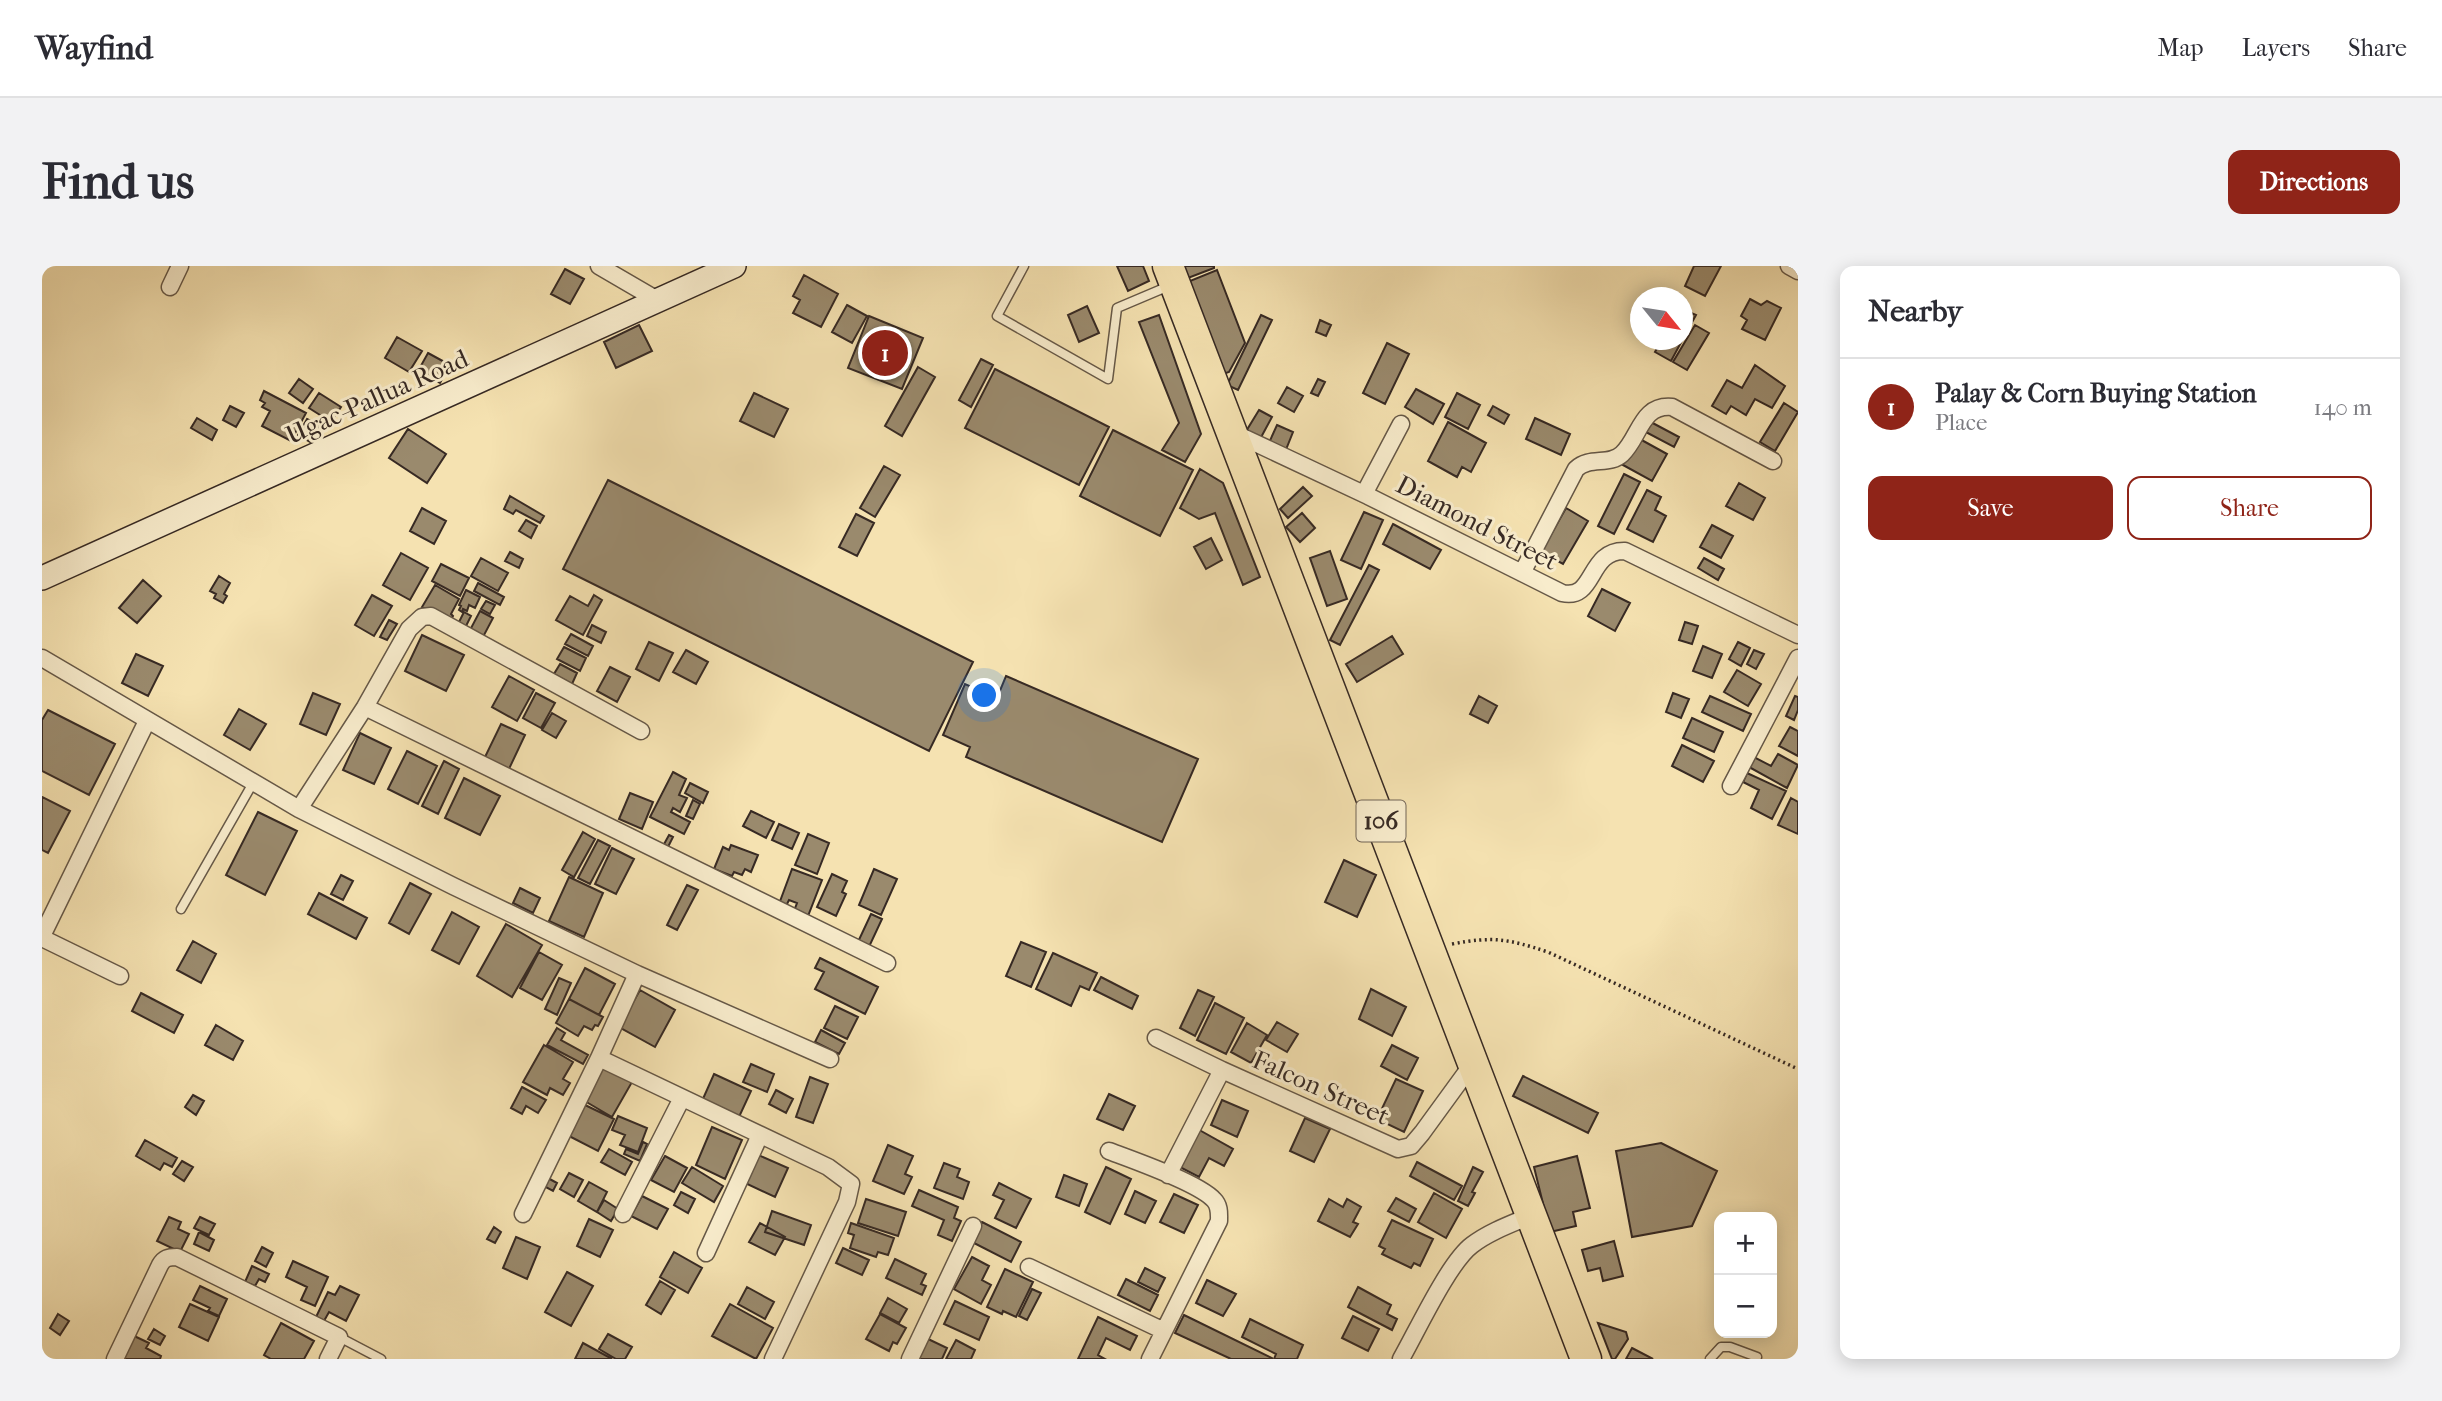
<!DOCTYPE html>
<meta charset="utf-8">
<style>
body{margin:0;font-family:"IM FELL French Canon",serif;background:#f2f2f3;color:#2b2b33}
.controls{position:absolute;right:21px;bottom:21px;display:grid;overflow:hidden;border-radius:14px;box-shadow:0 4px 18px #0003}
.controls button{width:63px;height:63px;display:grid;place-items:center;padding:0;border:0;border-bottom:2px solid #e1e1e2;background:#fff;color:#2b2b33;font:35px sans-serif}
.compass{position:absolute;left:1588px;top:21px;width:63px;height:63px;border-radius:50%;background:#fff;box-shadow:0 4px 18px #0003;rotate:120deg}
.you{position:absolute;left:943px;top:430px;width:24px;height:24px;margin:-18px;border:5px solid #fff;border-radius:50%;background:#1a73e8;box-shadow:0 0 0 10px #1a73e833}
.badge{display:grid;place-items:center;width:46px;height:46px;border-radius:50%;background:#8f2418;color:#fff;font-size:23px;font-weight:700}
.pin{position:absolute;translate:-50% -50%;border:4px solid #fff;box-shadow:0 2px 7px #0006}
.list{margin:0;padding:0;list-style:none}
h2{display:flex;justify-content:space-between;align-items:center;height:91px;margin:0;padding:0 28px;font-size:30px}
h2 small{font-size:23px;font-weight:400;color:#7c7c81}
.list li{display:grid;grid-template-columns:46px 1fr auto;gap:21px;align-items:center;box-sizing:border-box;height:98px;padding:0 28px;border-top:2px solid #e1e1e2}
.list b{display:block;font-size:26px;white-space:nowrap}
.list p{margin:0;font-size:23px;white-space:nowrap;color:#7c7c81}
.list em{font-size:23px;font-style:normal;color:#7c7c81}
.actions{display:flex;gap:14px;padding:21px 28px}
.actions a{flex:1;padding:16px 0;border:2px solid #8f2418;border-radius:14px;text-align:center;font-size:24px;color:#8f2418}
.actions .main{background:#8f2418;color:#fff}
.map{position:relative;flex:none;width:1756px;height:1093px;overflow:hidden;border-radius:14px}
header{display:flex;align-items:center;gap:42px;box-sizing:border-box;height:98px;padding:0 35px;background:#fff;border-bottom:2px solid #e1e1e2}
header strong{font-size:33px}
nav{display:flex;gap:38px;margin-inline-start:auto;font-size:24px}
.intro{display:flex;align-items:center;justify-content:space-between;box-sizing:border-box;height:168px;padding:0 42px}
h1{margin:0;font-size:49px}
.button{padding:18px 32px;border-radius:14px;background:#8f2418;color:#fff;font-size:24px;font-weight:700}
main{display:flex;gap:42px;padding:0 42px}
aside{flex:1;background:#fff;border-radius:14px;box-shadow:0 4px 18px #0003}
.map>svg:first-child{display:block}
.building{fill:#9a8a6d;stroke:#372a24;stroke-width:2}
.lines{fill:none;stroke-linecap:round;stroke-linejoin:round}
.lane-casing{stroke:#665847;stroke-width:11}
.street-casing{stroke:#665847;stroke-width:19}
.secondary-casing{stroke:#372a24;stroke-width:26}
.highway-casing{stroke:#372a24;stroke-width:33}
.path{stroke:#372a24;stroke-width:3.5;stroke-dasharray:2 3.5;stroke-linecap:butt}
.lane{stroke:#f8eccc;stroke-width:8}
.street{stroke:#f8eccc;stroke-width:16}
.secondary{stroke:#f8eccc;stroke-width:23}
.highway{stroke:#f5e2b1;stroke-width:30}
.labels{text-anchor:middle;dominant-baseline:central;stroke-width:6;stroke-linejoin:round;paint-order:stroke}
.shield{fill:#f8eccc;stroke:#716456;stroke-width:2}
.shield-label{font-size:24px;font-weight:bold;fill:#372a24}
.street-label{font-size:26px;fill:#372a24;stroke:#f8eccc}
</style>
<header>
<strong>Wayfind</strong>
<nav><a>Map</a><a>Layers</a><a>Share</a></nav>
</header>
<div class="intro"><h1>Find us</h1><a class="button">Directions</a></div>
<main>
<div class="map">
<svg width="1756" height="1093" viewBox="0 0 1756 1093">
<rect width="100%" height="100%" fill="#f5e2b1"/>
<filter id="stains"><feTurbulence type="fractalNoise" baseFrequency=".00286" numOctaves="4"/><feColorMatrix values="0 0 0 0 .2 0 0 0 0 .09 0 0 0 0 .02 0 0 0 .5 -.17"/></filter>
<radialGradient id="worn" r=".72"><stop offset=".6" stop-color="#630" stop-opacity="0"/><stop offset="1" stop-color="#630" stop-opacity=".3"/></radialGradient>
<path class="building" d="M1075,0H1101L1107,15L1086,25Z
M1142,0H1172V2L1146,12Z
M1652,0H1679L1663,30L1643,20Z
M523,3L542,13L528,38L509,28Z
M1175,4L1203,77L1187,106L1178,109L1143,17Z
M762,9L796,28L779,61L751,47L758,34L751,30Z
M1708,33L1719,39L1725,35L1739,42L1723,74L1700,63L1705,54L1699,50Z
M805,39L825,50L810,77L790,66Z
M1045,40L1057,67L1037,76L1026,49Z
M1640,43L1654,49L1629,95L1613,86L1620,74H1640Z
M1117,49L1159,168L1143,196L1120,184L1137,157L1097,56Z
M1219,49L1230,54L1196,124L1185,119Z
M827,50L881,72L860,123L806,102Z
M1278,54L1289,59L1284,70L1274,66Z
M597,59L610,85L574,102L562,76Z
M1653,59L1667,67L1645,104L1631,96Z
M355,71L380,85L367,106L343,92Z
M1345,77L1367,88L1343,138L1321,127Z
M386,87L408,99L398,117L376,105Z
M939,93L951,99L929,141L917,134Z
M1713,99L1743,120L1730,142L1713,133L1704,149L1689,140L1684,148L1670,140L1685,114L1700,122Z
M876,101L893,111L860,170L843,160Z
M953,103L1067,161L1037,219L923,162Z
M257,113L271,123L261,137L247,127Z
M1276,113L1283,116L1276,130L1269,127Z
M1245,121L1261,130L1252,146L1236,137Z
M1374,123L1402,138L1391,158L1363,141Z
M222,125L264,147L249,175L220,160L228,145L220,141L223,137L218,134Z
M277,127L299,141L289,156L267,142Z
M712,127L746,143L732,171L698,155Z
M1415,127L1438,139L1426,163L1403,151Z
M1742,137L1756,146L1733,185L1718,176Z
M188,140L202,147L194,161L181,154Z
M1451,140L1467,149L1462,158L1446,149Z
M1217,144L1230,151L1217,175L1203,167Z
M155,152L175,164L170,174L149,162Z
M1493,152L1528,168L1519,189L1484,173Z
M265,153L278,160L268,176L256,169Z
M1605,154L1637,171L1632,181L1600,164Z
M1406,156L1444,177L1429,206L1420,201L1415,211L1386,195Z
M1235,159L1251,166L1243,186L1226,179Z
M366,163L404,188L385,217L347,192Z
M1071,164L1151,204L1118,270L1038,230Z
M1596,172L1625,188L1610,215L1581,199Z
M842,200L858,209L833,251L818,242Z
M1158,203L1181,217L1218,311L1201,319L1173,247L1157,253L1138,242Z
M1582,208L1598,216L1572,268L1556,260Z
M566,214L931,396L887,485L521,303Z
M1697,217L1723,232L1711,254L1684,240Z
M1261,221L1270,230L1246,252L1238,243Z
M1605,224L1619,231L1613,244L1624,250L1611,276L1585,263Z
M468,230L502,250L498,257L474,244L471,248L462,243Z
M380,242L404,255L392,278L368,265Z
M1524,242L1546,255L1521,298L1499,286Z
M1322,246L1341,254L1319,303L1299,294Z
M1260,247L1273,262L1258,276L1244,261Z
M814,248L832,257L815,290L797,281Z
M484,254L495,260L489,272L477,265Z
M1351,258L1399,284L1388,303L1341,278Z
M1670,259L1691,270L1679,292L1658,281Z
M1169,272L1180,294L1164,303L1152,281Z
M1288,285L1305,333L1285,340L1268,292Z
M468,286L481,293L477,302L463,295Z
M359,287L386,302L368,334L341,319Z
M439,292L466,307L456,325L429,310Z
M1662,292L1682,303L1676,314L1656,302Z
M399,298L427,312L418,330L390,315Z
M1327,299L1337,304L1298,379L1288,374Z
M177,310L188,317L182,328L185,330L181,337L172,332L174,328L168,325Z
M101,314L119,330L95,357L77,342Z
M436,317L462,331L458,339L432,325Z
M393,319L417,333L409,348L411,350L408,356L380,341Z
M1560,323L1588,337L1573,365L1546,350Z
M424,324L438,331L433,342L427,339L425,345L421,343L420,346L417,344L419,340L417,339Z
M330,329L350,340L332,370L313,359Z
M552,329L560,334L541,369L514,354L528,330L546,340Z
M444,335L453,339L448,348L439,343Z
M438,345L451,352L441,371L428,364Z
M422,346L429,350L422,364L415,360Z
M347,354L355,358L345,374L338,371Z
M1643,356L1656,360L1650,378L1637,374Z
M550,359L564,366L559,377L545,370Z
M529,368L551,380L546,390L523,378Z
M380,369L422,389L404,425L363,405Z
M1350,370L1361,388L1315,416L1304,398Z
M607,376L631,387L617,415L594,403Z
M1696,376L1708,382L1699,400L1687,393Z
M1661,380L1680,388L1670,412L1651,405Z
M522,381L544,392L538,405L515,393Z
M644,384L666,396L654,418L631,406Z
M1712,384L1722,388L1714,403L1705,398Z
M94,388L121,400L106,430L80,417Z
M518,398L535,407L530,418L512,408Z
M568,401L588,411L575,436L555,425Z
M1695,404L1719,418L1706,440L1682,426Z
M467,410L492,424L475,455L450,441Z
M964,410L1156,493L1120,576L924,491L928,481L901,469L923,418L955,432Z
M271,427L298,438L284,469L258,458Z
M494,427L513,437L499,462L481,452Z
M1631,427L1647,433L1639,452L1624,446Z
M1437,430L1455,440L1446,457L1428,448Z
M1668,430L1709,448L1701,465L1660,446Z
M1753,430L1756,431V444L1752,454L1744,450Z
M197,443L224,458L208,484L182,469Z
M6,444L73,478L47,529L0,505V454Z
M510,447L524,455L514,472L500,464Z
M1650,452L1681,466L1672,486L1641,472Z
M459,458L483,469L466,505L442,493Z
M1748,461L1756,465V490L1737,480Z
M318,467L349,482L332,518L301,504Z
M1640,479L1672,495L1661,516L1630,500Z
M365,485L395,500L376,538L346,523Z
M1736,488L1756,499L1745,522L1707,501L1712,491L1729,500Z
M402,495L417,503L396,548L380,540Z
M631,506L644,513L637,529L645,532L638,546L631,542L629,546L648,556L642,568L608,551Z
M1705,507L1744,525L1730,553L1709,542L1717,524L1701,516Z
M422,512L458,530L438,569L403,552Z
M648,517L666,526L661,537L643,527Z
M588,527L611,536L600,563L577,553Z
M0,531L28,545L6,587L0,584Z
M1749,532L1756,536V568L1736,559Z
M651,534L658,538L651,553L644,550Z
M709,545L732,556L724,572L701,560Z
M216,546L255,565L223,629L184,609Z
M737,558L757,567L750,583L730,574Z
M541,566L553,573L532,611L520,604Z
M766,568L787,577L775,608L753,599Z
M627,569L631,571L625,583L621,580Z
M556,574L568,580L548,618L536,612Z
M689,579L716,589L709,606L703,603L700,609L692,606L690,610L672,603L681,581L687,584Z
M570,582L592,593L574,628L553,618Z
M1302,594L1334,609L1315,651L1283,636Z
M750,603L780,614L766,650L752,645L755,637L747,634L744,640L737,638Z
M832,603L855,613L839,649L817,639Z
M790,608L805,615L800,626L804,628L794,650L775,641Z
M299,609L311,615L301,634L289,628Z
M527,611L561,627L542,671L507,655Z
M368,617L389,628L367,668L347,657Z
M645,619L656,624L635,664L625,659Z
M478,622L498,632L491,647L471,637Z
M277,627L325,652L314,673L266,648Z
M410,646L437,661L417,698L390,684Z
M829,648L840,653L826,683L815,678Z
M464,658L500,679L470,731L435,710Z
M151,675L174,688L159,717L135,704Z
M979,676L1004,686L989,721L964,710Z
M497,686L520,699L500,734L478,722Z
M1011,687L1055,707L1047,724L1038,720L1029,740L994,723Z
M778,692L836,721L823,748L773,723L782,706L773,702Z
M543,702L573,718L557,749L527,733Z
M1059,711L1096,730L1090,743L1052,724Z
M517,712L529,717L515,749L503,743Z
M1329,723L1364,741L1350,770L1317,753Z
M598,724L633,744L613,781L577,761Z
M1156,724L1172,731L1153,770L1138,762Z
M99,727L141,749L132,767L90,745Z
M527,733L561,751L556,760L553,759L550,764L542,760L536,770L514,757Z
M1173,737L1202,752L1184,788L1155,774Z
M793,740L816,751L805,773L782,762Z
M1235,756L1256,768L1245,786L1224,774Z
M1205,757L1225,769L1209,797L1189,786Z
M174,759L201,775L191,794L163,779Z
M515,762L523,767L519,774L546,789L541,798L505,779Z
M779,764L803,777L797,788L773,776Z
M502,779L531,796L521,813L528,817L521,829L508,822L505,829L481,816Z
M1350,779L1376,792L1365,814L1339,800Z
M709,798L732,808L725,826L701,816Z
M560,800L590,816L570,851L541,834Z
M672,808L709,825L697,851L660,835Z
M1481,810L1556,847L1546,867L1471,830Z
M768,811L786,818L771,857L754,851Z
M1354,813L1381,825L1362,866L1335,853Z
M480,821L504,834L496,847L484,840L480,848L469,842Z
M734,824L751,833L744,847L727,838Z
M1067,828L1093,840L1081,864L1055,853Z
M151,829L162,835L154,849L143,841Z
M1180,834L1206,845L1195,871L1169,859Z
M543,839L572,853L556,885L527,870Z
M576,850L605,862L596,886L578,879L583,869L570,864Z
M1263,852L1288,863L1272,896L1248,885Z
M670,861L700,874L683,913L654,899Z
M1152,861L1191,883L1182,900L1167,892L1157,911L1132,898Z
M103,874L135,892L130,901L122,897L118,904L94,890Z
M601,876L605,878L598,895L582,888L584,883L596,888Z
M1619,877L1675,905L1650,960L1590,971L1574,885Z
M846,879L871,890L863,908L870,911L862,928L831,915Z
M567,883L590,896L583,909L559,896Z
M714,888L746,902L733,931L701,916Z
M623,890L645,902L632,926L609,914Z
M1535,890L1548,942L1531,946L1534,960L1508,966L1492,901Z
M140,895L151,901L142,915L131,908Z
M1375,896L1420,920L1412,934L1368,910Z
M902,897L918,903L915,911L927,916L921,933L892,922Z
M650,901L681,920L672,936L640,917Z
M1064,901L1089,913L1068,958L1043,946Z
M1431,901L1441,906L1430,926L1433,927L1426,940L1416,935Z
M527,907L541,914L532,931L518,923Z
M1022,909L1045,918L1037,940L1014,931Z
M504,911L515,917L511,925L500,919Z
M547,916L565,926L555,946L536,935Z
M957,917L989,933L974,962L953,952L962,934L951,929Z
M877,924L916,941L912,952L919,955L910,975L896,969L902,954L870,940Z
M1093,925L1114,935L1103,957L1083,948Z
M639,926L653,933L646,947L632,939Z
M1392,927L1420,943L1404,972L1376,956Z
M1132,928L1156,939L1142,967L1118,956Z
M600,930L626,943L615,963L589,950Z
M1354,932L1374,943L1367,956L1346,945Z
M824,933L864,946L856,970L816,957Z
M1287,933L1301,941L1305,933L1319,941L1311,956L1316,958L1308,971L1276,955Z
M562,934L576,943L569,955L555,946Z
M730,945L769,959L762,979L723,966Z
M127,951L139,956L136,963L147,968L138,986L115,975Z
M158,951L173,958L167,969L152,962Z
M547,953L571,964L558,991L535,980Z
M1350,954L1391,973L1378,1000L1372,997L1369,1002L1340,988L1343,983L1337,980Z
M940,956L979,976L969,996L930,976Z
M718,957L743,971L733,989L707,976Z
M809,957L852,972L846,989L836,986L834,991L808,982L812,969L806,967Z
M452,961L459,966L453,977L445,973Z
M157,966L172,974L167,985L152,978Z
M474,971L498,981L485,1013L461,1002Z
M1572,975L1581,1010L1561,1015L1558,1002L1546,1005L1540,984Z
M220,981L231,987L224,1001L213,995Z
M801,982L827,994L820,1009L794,997Z
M632,986L660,1002L646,1027L618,1011Z
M930,991L947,1000L940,1014L949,1019L939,1038L912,1023Z
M853,993L884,1008L879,1018L884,1020L880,1029L844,1012Z
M251,995L286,1011L273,1040L259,1034L265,1021L244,1011Z
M210,1000L227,1008L223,1016L217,1013L213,1020L203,1016Z
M1103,1002L1123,1012L1116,1026L1096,1016Z
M963,1003L991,1016L974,1051L961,1045L960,1048L945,1041Z
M525,1006L551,1020L529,1060L503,1046Z
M1084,1013L1116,1029L1108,1045L1076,1029Z
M1165,1014L1194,1028L1181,1050L1154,1037Z
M618,1015L633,1024L619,1048L604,1039Z
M158,1020L185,1033L177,1050L166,1045L168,1042L151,1034Z
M298,1020L317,1029L304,1055L287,1046L282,1055L274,1051L286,1026L293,1029Z
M705,1021L732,1036L723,1053L696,1038Z
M1316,1021L1349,1039L1345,1048L1355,1053L1350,1064L1306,1041Z
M990,1023L999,1027L985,1054L977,1050Z
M846,1032L865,1043L857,1057L838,1047Z
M913,1035L947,1051L937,1074L902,1058Z
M148,1038L177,1051L166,1075L137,1061Z
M688,1038L731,1062L714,1093L670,1070Z
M16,1048L27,1055L18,1069L8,1062Z
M838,1048L864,1062L855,1078L851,1076L847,1085L824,1073Z
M1142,1049L1230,1092V1093H1189L1133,1067Z
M1311,1050L1337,1063L1326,1085L1300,1072Z
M1056,1051L1095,1070L1088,1084L1064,1072L1056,1089L1063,1093H1036Z
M1208,1053L1261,1079L1255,1093H1232L1234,1088L1200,1071Z
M239,1057L272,1075L262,1093H229L222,1089Z
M1556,1057L1584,1066L1586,1073L1573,1093H1570Z
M112,1063L123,1070L118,1079L106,1073Z
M88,1068L107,1077L104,1082L119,1090L118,1093H76Z
M566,1068L590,1081L583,1093H574L557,1083Z
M884,1072L905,1082L900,1093H874Z
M914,1074L933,1084L929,1093H904Z
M541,1077L570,1093H533Z
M1590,1082L1611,1093H1584Z"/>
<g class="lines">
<defs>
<path id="lane" d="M982,0L955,50L1066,113L1075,42L1127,20
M139,643L211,517
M297,1071L339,1093
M1668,1093L1679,1081H1688L1715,1091"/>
<path id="street" d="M557,0L617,35
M1747,0L1756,5
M128,21L138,0
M1192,167L1326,230L1520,327C1554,335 1545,284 1583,285L1756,369
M1322,228L1359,158
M1480,307L1534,203C1548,190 1567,200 1580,188C1598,171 1599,138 1630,141L1731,195
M0,392L257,543L411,620L595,708L557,792L481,948
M323,441L845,697
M1689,520L1756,392
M257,543L323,441L367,363L380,351L389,350L599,465
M0,670L105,455
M0,672L78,710
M595,708L788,793
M1114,772L1180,804L1356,883L1369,880L1380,867L1431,797
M557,792L786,901L809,918L805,936L731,1093
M1067,885C1091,894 1157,917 1172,934C1178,940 1177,948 1177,955L1108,1093
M1126,909L1180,804
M581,948L640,832
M664,987L718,869
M987,1001L1122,1065
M73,1093L118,999C122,992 126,991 135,991L297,1071L286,1093
M868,1093L931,960
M1359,1093C1375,1065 1407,996 1430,979C1447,966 1469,958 1488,950"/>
<path id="secondary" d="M0,312L692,0"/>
<path id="highway" d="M1126,0L1544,1093"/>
</defs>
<use href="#lane" class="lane-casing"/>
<use href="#street" class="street-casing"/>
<use href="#secondary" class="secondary-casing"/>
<use href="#highway" class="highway-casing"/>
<path class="path" d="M1410,678C1452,670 1466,673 1506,686L1756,803"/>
<use href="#lane" class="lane"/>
<use href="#street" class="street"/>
<use href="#secondary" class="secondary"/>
<use href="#highway" class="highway"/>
</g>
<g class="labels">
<rect class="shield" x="1314.5" y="534.5" width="49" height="41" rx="5"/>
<g class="shield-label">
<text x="1339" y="555">106</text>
</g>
<g class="street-label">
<text transform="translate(335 131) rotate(-24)">Ugac-Pallua Road</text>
<text transform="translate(1435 257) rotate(27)">Diamond Street</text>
<text transform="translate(1279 822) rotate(24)">Falcon Street</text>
</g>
</g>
<rect width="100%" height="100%" filter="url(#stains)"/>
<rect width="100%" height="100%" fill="url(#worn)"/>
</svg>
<div class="controls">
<button>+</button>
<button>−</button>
</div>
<svg class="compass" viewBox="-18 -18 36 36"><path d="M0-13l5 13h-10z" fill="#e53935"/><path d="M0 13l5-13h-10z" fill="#7c7c81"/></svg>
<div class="you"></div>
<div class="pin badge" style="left:843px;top:87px">1</div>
</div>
<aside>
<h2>Nearby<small></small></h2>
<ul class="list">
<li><span class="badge">1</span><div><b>Palay &amp; Corn Buying Station</b><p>Place</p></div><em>140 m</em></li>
</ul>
<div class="actions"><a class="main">Save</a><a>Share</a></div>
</aside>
</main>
